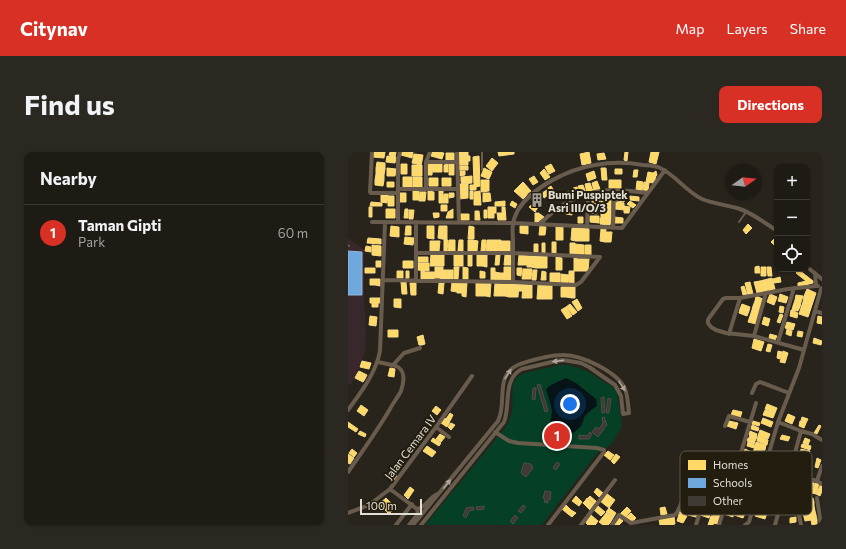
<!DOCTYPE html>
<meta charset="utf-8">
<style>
body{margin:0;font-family:Commissioner,sans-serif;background:#2b2822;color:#f1f3f6}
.controls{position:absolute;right:12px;top:12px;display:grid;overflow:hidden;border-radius:8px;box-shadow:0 1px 3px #0004}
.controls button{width:36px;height:36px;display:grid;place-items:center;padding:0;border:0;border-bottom:1px solid #3c3934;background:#1e1b15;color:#f1f3f6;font:20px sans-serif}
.compass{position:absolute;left:378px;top:12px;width:36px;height:36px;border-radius:50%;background:#1e1b15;box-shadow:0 1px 3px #0004;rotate:76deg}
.scale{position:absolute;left:12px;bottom:10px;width:62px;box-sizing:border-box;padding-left:4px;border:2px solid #e2ded5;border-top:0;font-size:11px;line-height:14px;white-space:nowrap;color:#e2ded5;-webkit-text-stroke:3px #221d0f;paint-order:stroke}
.you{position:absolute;left:222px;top:252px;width:14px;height:14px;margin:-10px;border:3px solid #fff;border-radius:50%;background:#1a73e8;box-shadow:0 0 0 6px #1a73e833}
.badge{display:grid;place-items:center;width:26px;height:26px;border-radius:50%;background:#d93025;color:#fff;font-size:13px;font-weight:700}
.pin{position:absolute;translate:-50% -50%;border:2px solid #fff;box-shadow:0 1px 4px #0006}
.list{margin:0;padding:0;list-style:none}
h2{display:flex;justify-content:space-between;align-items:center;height:52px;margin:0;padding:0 16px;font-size:17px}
h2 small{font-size:13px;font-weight:400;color:#a1a1a0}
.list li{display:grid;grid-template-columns:26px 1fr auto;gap:12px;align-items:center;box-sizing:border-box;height:56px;padding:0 16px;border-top:1px solid #3c3934}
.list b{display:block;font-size:15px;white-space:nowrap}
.list p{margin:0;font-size:13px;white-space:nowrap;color:#a1a1a0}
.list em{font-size:13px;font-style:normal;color:#a1a1a0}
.icon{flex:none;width:22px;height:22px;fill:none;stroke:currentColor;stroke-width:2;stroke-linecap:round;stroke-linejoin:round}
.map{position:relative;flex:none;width:474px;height:373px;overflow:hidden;border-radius:8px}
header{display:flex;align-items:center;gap:24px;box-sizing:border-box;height:56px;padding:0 20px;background:#d93025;color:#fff}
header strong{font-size:19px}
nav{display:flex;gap:22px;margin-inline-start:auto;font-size:14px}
.intro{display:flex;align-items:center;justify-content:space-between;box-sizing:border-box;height:96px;padding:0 24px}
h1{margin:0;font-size:28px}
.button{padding:10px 18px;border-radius:8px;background:#d93025;color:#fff;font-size:14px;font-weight:700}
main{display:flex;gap:24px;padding:0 24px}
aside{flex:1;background:#1e1b15;border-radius:8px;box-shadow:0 1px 3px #0004}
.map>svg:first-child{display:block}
.education{fill:#38272b}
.green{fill:#053f26}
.water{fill:#061417}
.homes{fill:#ffd966;stroke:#f6da87}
.schools{fill:#6fa8dc;stroke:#92b8da}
.building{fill:#3f3b34;stroke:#514d46}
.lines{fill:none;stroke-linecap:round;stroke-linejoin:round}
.lane{stroke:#695c4d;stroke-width:2}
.street{stroke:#695c4d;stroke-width:4}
.oneway{fill:#aca498}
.labels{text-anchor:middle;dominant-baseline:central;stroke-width:4;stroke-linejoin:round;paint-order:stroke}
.poi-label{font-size:11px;font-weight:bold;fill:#e2ded5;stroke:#221d0f;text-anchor:start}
.street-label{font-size:11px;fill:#e2ded5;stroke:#221d0f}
.key{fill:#221d0f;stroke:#5c574a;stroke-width:1}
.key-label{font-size:11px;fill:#e2ded5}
</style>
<header>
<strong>Citynav</strong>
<nav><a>Map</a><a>Layers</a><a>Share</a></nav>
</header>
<div class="intro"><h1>Find us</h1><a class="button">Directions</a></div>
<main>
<aside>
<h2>Nearby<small></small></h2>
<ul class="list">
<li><span class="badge">1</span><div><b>Taman Gipti</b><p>Park</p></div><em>60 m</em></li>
</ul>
</aside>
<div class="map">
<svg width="474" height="373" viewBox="0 0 474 373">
<rect width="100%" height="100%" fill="#28241c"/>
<path class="education" d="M0,86L16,97V152L18,175L17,200L10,219L3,232H0Z"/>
<path class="green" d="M211,213H221L239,219L266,236L269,241L274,274L263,293L250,300L194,373H77L157,276C160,270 163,265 164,258C166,243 159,227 177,221Z"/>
<path class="water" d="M218,226L228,231L248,247L249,254C245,257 241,259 238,263C235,265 236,269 234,272C231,278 224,282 218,283L204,275L202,273L204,260L203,254L198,237L203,233Z"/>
<path class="homes" d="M26,0H37L36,6L25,5Z
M42,0H48L47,5L41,3Z
M54,0H65L64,6L53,3Z
M84,0H90L96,1L94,7L83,4Z
M111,0H120V4H111Z
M150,0H166V2L151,4Z
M241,0L243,11L234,13L232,2Z
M277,0H280L279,9L276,8Z
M303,0H311L308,12L301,10Z
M98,1H106V8H98Z
M256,1L258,7L250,8L249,2Z
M66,2L75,3L74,9L65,7Z
M39,4L48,5L47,11L38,10Z
M111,4H122V9H111Z
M131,4L132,34L128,35V38H122V33H126L125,5Z
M144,6L150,11L144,19L138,14Z
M65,7L74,9L73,13L64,11Z
M111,9H120V13H111Z
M29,10L37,11V17L28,16Z
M80,11H85L84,23H80Z
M101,11H106V23H101Z
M53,12H59V22H53Z
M85,12H94V20H85Z
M100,12V20H96V13Z
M203,12L207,19L201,22L197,15Z
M64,13H74V19H64Z
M110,14H120V18H110Z
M28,16L37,17L36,23L28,22Z
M39,16L48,17L47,24H39Z
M136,16L144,20L141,27L133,24Z
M253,16H258L259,28H254Z
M196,17L202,25L197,28L192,21Z
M267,17H274V22H267Z
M286,18H290L289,25H285Z
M64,19H74V24H64Z
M112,19H117V23L112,24Z
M246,19L248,26L240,29L238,22Z
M308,19L309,23L308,24L306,31L298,30L300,20L305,21Z
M28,22L36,23V28H27Z
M124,24V29H113V25Z
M186,24L190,30L185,33L181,27Z
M55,25H64V35H55Z
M65,25H74V36H65Z
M81,26H90V34H81Z
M94,26H103V34H94Z
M27,28H36L35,34L27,33Z
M133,28H141V39L133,40Z
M261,28H273V37L261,36Z
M113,29H124V31L114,32Z
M249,29L252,37L246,39L244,31Z
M289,29L295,30L294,39L288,38Z
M39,30H46V35H39Z
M175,30L183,39L180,41L172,33Z
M296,30L301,31L300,39L295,38Z
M242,31L245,39L239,41L237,32Z
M111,32H120V37H111Z
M172,33L180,41L178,44L169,36Z
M235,33L238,41L233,42L230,34Z
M203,34L208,42L205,44L200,36Z
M229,35L232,43L228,44L225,36Z
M169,36L178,44L175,47L166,39Z
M111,37H120V42H111Z
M199,38L202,42L196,46L194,41Z
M65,39H71V48H65Z
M80,39L86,40V48H80Z
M91,39H95V51H91Z
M122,39H125V47H122Z
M132,39L133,53H126V40Z
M221,39L224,46L221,48L218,41Z
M72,40H78L77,49H71Z
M254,40L264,41L263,45H253Z
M52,41H58V50H52Z
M101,41H106V45L101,46Z
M135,41H142L143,49L135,50Z
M270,41L277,42L276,50L269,49Z
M96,42H100V51H95Z
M111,42H120V46L111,47Z
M188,42L194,50L189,53L183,47Z
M33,43H40L39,51L33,50Z
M40,44H46V54H40Z
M282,44L291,45V49L282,48Z
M253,45H263V51L253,50Z
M244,46L252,47V52L244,51Z
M157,49V54H147V50Z
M164,49L169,52L167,56L162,53Z
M282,49L288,53L285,56L279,52Z
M23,50L34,51V54H22Z
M253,50L263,51V56L253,55Z
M267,50L276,51V58L267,57Z
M186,51L190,55L187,60L181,55Z
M242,51L252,52V57H242Z
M219,52H230L229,58H218Z
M93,53H99V59H93Z
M276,54L282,55L281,61H276Z
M21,55H24V65H21Z
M140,55H148V61H146V66H140Z
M154,55H157L158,68H154Z
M253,55L263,56V60L253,59Z
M38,57H47V66H38Z
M57,57H60V66H56Z
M105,57V66H98L100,60Z
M61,58H66L65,67H61Z
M136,58H139V66H136Z
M218,58H224V63L218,62Z
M242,58H249V62L242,61Z
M127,59H131L132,68H127Z
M253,59L263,60V67L253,66Z
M85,61H91V65L86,66Z
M149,61H154V68H150Z
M187,61H191L190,70H187Z
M112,62H121V68H112Z
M191,62H192L196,65L190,70Z
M242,64H251V71L242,70Z
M230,65H235V71H230Z
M266,65L275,66V71H266Z
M252,66L263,67L262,73L252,72Z
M400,72L404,76L398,82L395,78Z
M43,74L51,75V85L42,84Z
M58,74H63V83H57Z
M79,74H86V87L79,86Z
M91,74H94V87L90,86Z
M94,74H99V87H94Z
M121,74L126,75V87H120Z
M172,74H180V82L172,81Z
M192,74L198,75L197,83H191Z
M208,75H215V88H208Z
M224,76H228V89L223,88Z
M228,76H233L232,89H228Z
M233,76H237L236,89H232Z
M237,76L241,77V89H236Z
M253,77H258L257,90L252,89Z
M258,80H264L263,90H257Z
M57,85L66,86L65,93L56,92Z
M20,86L33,87V92L19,91Z
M427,86L429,88V91L426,93L423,90Z
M96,87L100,88L99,99H96Z
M101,88H107V99H100Z
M111,88H115V99H110Z
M120,88H124V99H120Z
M124,88L130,89L129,99H124Z
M134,88H138L137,100L133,99Z
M139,88H143L142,100H138Z
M143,88H148L147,100H142Z
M148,88H153V100H147Z
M82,89H87L86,99H82Z
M87,89H92L91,99H86Z
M153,89H158L157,100H153Z
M158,89H162V101L157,100Z
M204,90H208V101H204Z
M194,91H197V101H194Z
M222,91H227V102H222Z
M186,92H190V100H186Z
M227,92L236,93V103H227Z
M24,93L33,94V99L24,98Z
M237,93H243V103H237Z
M18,94L23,95V100L17,99Z
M24,98L33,99V104L24,103Z
M83,102H87L86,114H82Z
M87,102L92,103L91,114H86Z
M106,102H115V114H106Z
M92,103H96V114H91Z
M120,103H124V114H120Z
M129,103H135L134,114H129Z
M135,103H139V115L134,114Z
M148,103H152L151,113H147Z
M157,103H160V113H156Z
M160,103L164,104V113H160Z
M171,103H175L174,113H170Z
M175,103L180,104L179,113H174Z
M180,104H184L183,115H179Z
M184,104H189L188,116L183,115Z
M189,104H194L193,116H188Z
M194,104H199V116H193Z
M70,105H80V110H70Z
M208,105L214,106V118H208Z
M226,106L230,107V119H226Z
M230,107H236L235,119H230Z
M236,107H241L240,119H235Z
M28,109H33V115H28Z
M55,109H65V116H55Z
M70,111H81V119L69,118Z
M411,114L412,121H407V115Z
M87,115H91V126H87Z
M91,115H95V127L91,126Z
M106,115H111L110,127H106Z
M115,115L120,116V127H115Z
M156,115H164V129L156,128Z
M413,115H418V124H413Z
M419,115H423L424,124H420Z
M17,116H27V121H17Z
M143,116H147V128H143Z
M169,116H174L173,124L169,123Z
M175,117H184L183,127H174Z
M95,118H101V127H95Z
M101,118H105V127H101Z
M185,118H189L188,128H184Z
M451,118L465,129V131L450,135V131L458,129L448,121Z
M49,119H55V126H49Z
M58,119H61V126L58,127Z
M73,119L78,120L77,127H73Z
M132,119L137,120V126H132Z
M194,119L198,120V128H193Z
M221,119H226V132H221Z
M78,120H82V127H77Z
M82,120H87L86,128L82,127Z
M147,120L152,121L151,128H147Z
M152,121H156V128H151Z
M202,121H207V130H202Z
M207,121H212V131L207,130Z
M213,122L221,123L220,131H213Z
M432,125L433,130L426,131L425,127Z
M424,126L427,137L423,138L420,127Z
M22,127H27V133H22Z
M27,127H32V134L27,133Z
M420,127L423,138L419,139L416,128Z
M416,128L419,139L414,140L412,129Z
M412,129L414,140L409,141L406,130Z
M53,130H58L59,142H54Z
M104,130L110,131L109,140L103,139Z
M402,130L405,142L400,143L397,131Z
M62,131H68V143H63Z
M91,131H96L95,142L90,141Z
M110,131H114V141H109Z
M114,131H119L118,145L114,144Z
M128,131H134L133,144H128Z
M134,131H138V144H133Z
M138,131H143L142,145L138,144Z
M147,131L152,132V144H146Z
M152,132H157V144H152Z
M157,132H161V145L157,144Z
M161,132H166L165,145H161Z
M166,132H171L170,145H165Z
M171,132H175V139H171Z
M175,132L180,133V146H174Z
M180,133H184V146H180Z
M190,133H195L194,147H189Z
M195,133H198V147H194Z
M198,133H204V147H198Z
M396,134L399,142L395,143L393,135Z
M213,135H218V145H213Z
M218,135H224V146L218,145Z
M224,135H227V146H224Z
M459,137L468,141L466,147L456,144Z
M422,142L429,145L426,153L419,150Z
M432,142L440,145L439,148L431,146Z
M448,143L455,144L453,150L447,148Z
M408,144L415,147L414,151L407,149Z
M456,144L466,147L464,153L455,150Z
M22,146H32V151H30V155H24V151H22Z
M431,146L439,148L438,151L430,149Z
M46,147H53V151H46Z
M229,147L234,156L230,159L224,150Z
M447,148L453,150L452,155L445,154Z
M407,149L414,151L412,156L405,154Z
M455,150L464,153L462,159L453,156Z
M46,151H53V156L46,155Z
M222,152L229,160L225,163L218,155Z
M394,152L402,155L401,159L392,157Z
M405,154L412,156L411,161L404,158Z
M432,154L436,155L435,161L431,160Z
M445,154L452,155L450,159L444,158Z
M218,155L224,164L219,167L213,158Z
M453,156L462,159L460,165L451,162Z
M392,157L401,159L399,164L391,161Z
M404,158L411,161L409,167L402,164Z
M443,158L450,161L449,166L442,164Z
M432,162L435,163L432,171L429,170Z
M22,164L29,165L28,174L21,173Z
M402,164L409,167L408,172L400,170Z
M470,164L474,165V172L469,171Z
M416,165L422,167L420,174L414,172Z
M439,170L447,172L445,178L437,176Z
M439,177L444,179L443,184L438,182Z
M40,178H50V185H40Z
M450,179L455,180L454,185L449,184Z
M422,182L429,184L427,188L421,186Z
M75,183L77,192L74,193L72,184Z
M72,184L74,193H71L69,185Z
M466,186L474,189L473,193L465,191Z
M406,187L416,190L413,199L404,196Z
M420,192L424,193L422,200L418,199Z
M430,199L434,200L432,207L429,206Z
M435,199L440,201L437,211L432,210Z
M14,209L23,211L21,217L12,215Z
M42,216L47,217L46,225L40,224Z
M11,219L19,223L17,227L9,222Z
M9,222L17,227L15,230L7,226Z
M419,252L429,256L427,261L417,257Z
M13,253L20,258L16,264L9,259Z
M88,254L93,258L89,263L84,259Z
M385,258L394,260L392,266L383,263Z
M417,258L427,261L425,266L415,263Z
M102,261L105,263L102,269L98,267Z
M440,262L447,265L444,272L437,269Z
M454,265L460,267L458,271L453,269Z
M97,266L102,270L99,275L93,271Z
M415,266L425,270L423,275L413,271Z
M381,269L390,271L388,277L379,274Z
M405,269L412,271L411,274L404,272Z
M452,269L458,271L456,276L451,274Z
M0,270L10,277L8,280L0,275Z
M103,271L107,273L103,278L100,275Z
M404,273L411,276L410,279L403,277Z
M471,273L473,274L469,282L466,281Z
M412,278L422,282L420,287L410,284Z
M12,279L18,282L17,285L10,282Z
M402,279L409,282L408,285L401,283Z
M92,282L97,285L93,290L88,287Z
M402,283L409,285L407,289L401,286Z
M434,283L442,285L440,289L432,287Z
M410,284L420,288L419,293L409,289Z
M85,286L93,291L91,294L83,289Z
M400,286L407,289L406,292L399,289Z
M457,286L462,288L460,293L455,291Z
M400,290L407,293L406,296L399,294Z
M408,290L418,293L417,298L407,295Z
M454,292L463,294L462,298L453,295Z
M79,294L88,300L84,305L75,299Z
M407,295L417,299L415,304L405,300Z
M4,297L9,301L6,305L1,301Z
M397,297L404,300L403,303L396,300Z
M453,297L462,299L460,304L452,301Z
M260,299L266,303L262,308L256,303Z
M0,302L6,306L2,312L0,311Z
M268,302L272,305L266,312L263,309Z
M469,306L473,308L470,316L467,315Z
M44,320L49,324L46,329L40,324Z
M461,330L466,331L463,342L458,340Z
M467,331L471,332L468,342L464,341Z
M473,332L474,333V339L472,344L468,342Z
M62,335L66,338L60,347L56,343Z
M249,336L255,341L251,345L246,340Z
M258,341L267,348L264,352L255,345Z
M228,344L234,350L231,354L224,349Z
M242,344L249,350L247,352L240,346Z
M255,345L264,352L261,356L252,349Z
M38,346L47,355L41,362L31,352Z
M239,346L246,352L244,355L237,349Z
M465,346L466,350L460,351L459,347Z
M237,349L244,355L242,358L235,351Z
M466,350V354L461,355L460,351Z
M218,353L223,358L220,362L214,357Z
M250,354L257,360L253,364L246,358Z
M466,354L467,359L461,360V355Z
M279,355L283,359L277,366L272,362Z
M317,355L319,362L313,363L312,356Z
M261,356L268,361L265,366L258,360Z
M389,356L398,359L395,366L386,363Z
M332,357L339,360L337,363L331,361Z
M377,357L386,359L385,365L376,362Z
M223,358L228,361L224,365L220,362Z
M409,358L419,361L417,367L407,364Z
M341,359L349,361L348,365L340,363Z
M353,359L362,362L361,366L352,363Z
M365,359L374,361L372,366L363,363Z
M467,359L468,363L462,364L461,360Z
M461,360L462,364L456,365L455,361Z
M258,361L265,366L262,371L255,365Z
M283,361L288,366L284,370L278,366Z
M331,362L339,364L335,371L329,369Z
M243,363L250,369L248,372L240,367Z
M468,363L469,368H463L462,364Z
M326,364L327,372L322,373L321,365Z
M363,364L371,366L370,372L365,371L366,368L362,367Z
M462,364L463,368L457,369L456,365Z
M255,365L262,371L260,373H255L251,370Z
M321,365L322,373H317L316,366Z
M448,365V370L442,371V366Z
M271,366L275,369L271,373H267L266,372Z
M316,366L317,373H312L311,367Z
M240,367L248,372L247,373H240L238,371Z
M362,367L366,368L365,373H360Z
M463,368H469V372L464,373Z"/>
<path class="schools" d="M0,99L14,100V143H0Z"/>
<path class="building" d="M192,232L200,259L197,260L189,233Z
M185,236H188L187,248L184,247Z
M256,245L257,260L254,261L253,246Z
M260,246L263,247L261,261H258Z
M256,265L259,273L255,277H256L250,285L244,280L248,275L251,277L255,271L254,266Z
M197,279L198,284L206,285V288L196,287L194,280Z
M242,280L244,282L241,287H231V283L239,284Z
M209,310L212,312L208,318L205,316Z
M176,311L183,312L185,316L178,325L173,321Z
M197,339L203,340L202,348L200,347V351L196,350L197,347L195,346Z
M175,353L178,355L173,361L170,359Z
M136,354V357L129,358L128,355Z
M125,355L126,358L121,359L118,366L115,364L118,356Z
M167,363L170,366L165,372L162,369Z"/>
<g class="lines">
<path class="lane" d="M134,0V18
M391,70L398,60
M0,93L1,94"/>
<path class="street" d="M24,0L22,40L23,41H50
M109,0L111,71
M78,10H109
M50,37H110
M78,37V10L82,0
M24,70L165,71L274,76L317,18
M50,70V8L52,0
M192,72C212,51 236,38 266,38C277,38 289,40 300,41
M239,74L240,42
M265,76L266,38
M68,101H165L252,105
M459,115L474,127
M467,121L468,134H470
M35,128L165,130L228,133L233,130L252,105
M68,129V70
M165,130C165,117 165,104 165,90C165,84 164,78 165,72C165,68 168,62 170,58C184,35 221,17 247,13C263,10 279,10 295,13C300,13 306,14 310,15C326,21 337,39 354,47C366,52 380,53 392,57C406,62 417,71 429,79
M467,159L474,161
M381,182L392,146
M406,184L418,141
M430,190L446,136
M456,198L406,184L378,181L368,178L363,175L360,171V168L361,166L375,147L378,146H392L440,137L468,134
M45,213L56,201L72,196
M404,241L408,232L412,230L441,241
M0,258C13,240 28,221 32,199L37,70
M430,270L453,279L464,282L474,288
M377,274L381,264L402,270
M88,275L101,285
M147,280L161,289L170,291L249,296L256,298V300L200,373
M390,310L469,329L474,332
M0,320C14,300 29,279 42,257C45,251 50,245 53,239C56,230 58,218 48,214L30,210
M469,329L474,314
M42,337L69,357
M469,346L473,373
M448,348L453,373
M0,361L21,353L42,337L88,275L124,224
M48,373L64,352
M61,373L70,362L69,357C78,356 81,345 90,342
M65,373L150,269C160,249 145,223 172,212C185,208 200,203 214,203C232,202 270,220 277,237C280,244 280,254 281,261L275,262L273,244L267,233L241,215L233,211L215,208L208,209L174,217C154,227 163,253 156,270L73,373
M233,373L267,328
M264,373L271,363L283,371L327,363C334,356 334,342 341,334L349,331H359L360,334L348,373
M371,373L408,251
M397,373L401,370L430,270L451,216L456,198L473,137L474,136
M427,373L453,279"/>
</g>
<defs><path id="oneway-solid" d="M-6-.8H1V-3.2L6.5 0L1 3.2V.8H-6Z"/></defs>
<g class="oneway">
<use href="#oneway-solid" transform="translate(210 209) rotate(174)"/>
<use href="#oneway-solid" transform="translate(160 222) rotate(-57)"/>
<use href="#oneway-solid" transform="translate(274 234) rotate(57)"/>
<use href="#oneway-solid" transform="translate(99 332) rotate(-51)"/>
</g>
<defs>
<symbol id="building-bare" viewBox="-9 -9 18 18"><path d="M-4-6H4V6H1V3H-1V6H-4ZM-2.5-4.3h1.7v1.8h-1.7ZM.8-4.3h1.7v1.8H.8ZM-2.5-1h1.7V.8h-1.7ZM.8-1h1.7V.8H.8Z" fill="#a19d94" stroke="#221d0f" stroke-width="2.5" paint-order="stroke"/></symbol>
</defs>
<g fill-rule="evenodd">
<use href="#building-bare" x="179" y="38" width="20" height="20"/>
</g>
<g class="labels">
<g class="poi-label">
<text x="200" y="42">Bumi Puspiptek<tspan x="200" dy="13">Asri III/O/3</tspan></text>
</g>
<g class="street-label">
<text transform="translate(62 295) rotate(-53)">Jalan Cemara IV</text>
</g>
</g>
<rect x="332" y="299" width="132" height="64" rx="6" class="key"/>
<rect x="340" y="308" width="18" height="10" fill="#ffd966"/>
<rect x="340" y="326" width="18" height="10" fill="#6fa8dc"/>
<rect x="340" y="344" width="18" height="10" fill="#3f3b34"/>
<g class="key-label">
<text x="365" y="317">Homes</text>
<text x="365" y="335">Schools</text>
<text x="365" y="353">Other</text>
</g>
</svg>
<div class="controls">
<button>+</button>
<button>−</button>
<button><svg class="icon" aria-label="locate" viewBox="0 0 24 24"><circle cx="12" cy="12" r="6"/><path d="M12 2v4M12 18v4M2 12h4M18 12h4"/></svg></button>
</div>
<svg class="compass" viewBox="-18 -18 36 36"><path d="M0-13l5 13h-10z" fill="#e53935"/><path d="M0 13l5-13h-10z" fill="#a1a1a0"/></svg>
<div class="scale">100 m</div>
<div class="you"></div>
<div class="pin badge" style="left:209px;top:284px">1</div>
</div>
</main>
